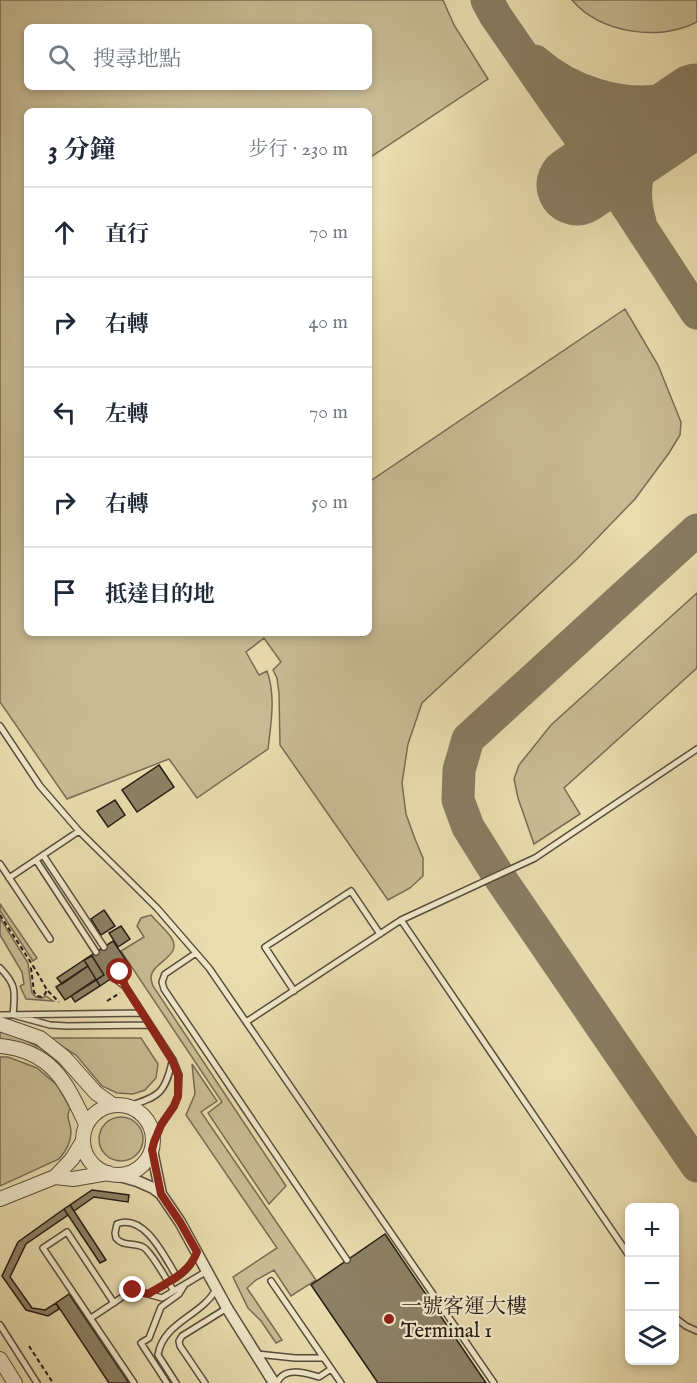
<!DOCTYPE html>
<html lang="zh-TW">
<meta charset="utf-8">
<style>
body{margin:0;font-family:"IM FELL English","Noto Serif TC",serif;background:#f2f2f3;color:#1f2937}
.controls{position:absolute;right:18px;bottom:18px;display:grid;overflow:hidden;border-radius:9px;box-shadow:0 3px 9px #0003}
.controls button{width:54px;height:54px;display:grid;place-items:center;padding:0;border:0;border-bottom:2px solid #e0e1e3;background:#fff;color:#1f2937;font:30px sans-serif}
.stop{position:absolute;width:18px;height:18px;margin:-14px;border:4px solid #8f2418;border-radius:50%;background:#fff}
.stop.end{background:#8f2418;border-color:#fff;box-shadow:0 2px 6px #0008}
.list{margin:0;padding:0;list-style:none}
h2{display:flex;justify-content:space-between;align-items:center;height:78px;margin:0;padding:0 24px;font-size:26px}
h2 small{font-size:20px;font-weight:400;color:#747a83}
.list li{display:grid;grid-template-columns:39px 1fr auto;gap:18px;align-items:center;box-sizing:border-box;height:90px;padding:0 24px;border-top:2px solid #e0e1e3}
.list b{display:block;font-size:22px;white-space:nowrap}
.list em{font-size:20px;font-style:normal;color:#747a83}
.icon{flex:none;width:33px;height:33px;fill:none;stroke:currentColor;stroke-width:2;stroke-linecap:round;stroke-linejoin:round}
.map{position:relative;flex:none;width:697px;height:1383px;overflow:hidden}
.search{position:absolute;background:#fff;box-shadow:0 3px 9px #0003;left:24px;top:24px;width:348px;height:66px;display:flex;align-items:center;gap:15px;box-sizing:border-box;padding:0 21px;border-radius:9px;color:#747a83;font-size:22px}
.panel{position:absolute;background:#fff;box-shadow:0 3px 9px #0003;left:24px;top:108px;width:348px;height:528px;border-radius:9px}
.map>svg:first-child{display:block}
.green{fill:#c9bc95;stroke:#786c55;stroke-width:1.5;fill-rule:evenodd}
.lines{fill:none;stroke-linecap:round;stroke-linejoin:round}
.taxiway{stroke:#887d62;stroke-width:33}
.runway{stroke:#887d62;stroke-width:81}
.building{fill:#8c8165;stroke:#261d15;stroke-width:1.5}
.service-casing{stroke:#574d3c;stroke-width:8}
.minor-casing{stroke:#574d3c;stroke-width:13}
.tertiary-casing{stroke:#574d3c;stroke-width:16}
.path{stroke:#261d15;stroke-width:2;stroke-dasharray:4.5 3;stroke-linecap:butt}
.service{stroke:#f1e9cb;stroke-width:5}
.minor{stroke:#f1e9cb;stroke-width:10}
.tertiary{stroke:#f1e9cb;stroke-width:14}
.route{stroke:#8f2418;stroke-width:8}
.poi-dot{fill:#8f2418;stroke:#f1e9cb;stroke-width:2}
.labels{text-anchor:middle;dominant-baseline:central;stroke-width:4.5;stroke-linejoin:round;paint-order:stroke}
.poi-label{font-size:21px;fill:#261d15;stroke:#f1e9cb;text-anchor:start}
</style>
<div class="map">
<svg width="697" height="1383" viewBox="0 0 697 1383">
<rect width="100%" height="100%" fill="#eaddaf"/>
<filter id="stains"><feTurbulence type="fractalNoise" baseFrequency=".00333" numOctaves="4"/><feColorMatrix values="0 0 0 0 .2 0 0 0 0 .09 0 0 0 0 .02 0 0 0 .5 -.17"/></filter>
<radialGradient id="worn" r=".72"><stop offset=".6" stop-color="#630" stop-opacity="0"/><stop offset="1" stop-color="#630" stop-opacity=".3"/></radialGradient>
<path class="green" d="M0,0H443L454,25L488,79L369,158V111H27V633H369V482L625,309L658,365L681,422L680,435L669,453L635,499L577,559L422,703L408,744L402,783L406,814L415,839L423,858V876L410,888L388,900L280,745L279,693L277,678L273,670L281,662L264,638L246,652L259,675L267,671C276,696 271,723 268,749L197,798L169,759L67,799L0,702ZM27,27H369V87H27Z
M572,0H697V22C659,42 600,33 572,0Z
M697,593V668L564,788L580,814L534,844L518,798L514,779L519,765L551,725Z
M0,904L37,958L33,961L0,911Z
M151,915C157,922 165,929 171,937C184,956 152,962 151,977C151,980 152,983 153,986L286,1186L269,1204L208,1113L222,1102L121,951L144,937L137,926L141,918Z
M0,918L28,963L32,993L36,997L42,998L46,996L53,1001L26,999L20,986L24,984L22,972L0,935Z
M0,1030L15,1035L41,1048L61,1066L58,1068L0,1040Z
M49,1038H141L158,1064L156,1078L145,1090L133,1094L117,1093L102,1086L76,1055Z
M0,1057H8L37,1068L57,1085L70,1108C65,1119 71,1122 71,1132C71,1143 66,1151 59,1159L0,1186Z
M192,1064L217,1101L201,1112L316,1280L291,1296L274,1270L256,1280L247,1288L282,1340L276,1343L261,1321L248,1308L233,1277L277,1248L186,1115L195,1094Z
M99 1139a22 22 0 1 1 44 0a22 22 0 1 1-44 0Z"/>
<g class="lines">
<path class="taxiway" d="M487,0L495,15L557,105L602,168L697,313
M535,61C569,91 620,108 665,100C676,98 686,95 697,93
M565,112C599,137 636,140 673,118
M640,222C631,192 636,162 657,138C668,125 684,115 697,104
M697,530L468,739L459,770L458,800L468,827L498,875L697,1166"/>
<path class="runway" d="M577,185L697,104"/>
</g>
<path class="building" d="M159,765L174,787L137,812L122,790Z
M115,800L125,815L108,827L97,811Z
M104,910L115,926L101,935L91,919Z
M121,926L130,939L118,947L109,933Z
M113,941L130,966L100,986L84,960Z
M92,956L104,975L65,1000L56,987L88,966L84,960Z
M84,960L88,966L62,984L57,978Z
M96,979L100,986L75,1002L71,996Z
M92,1190L129,1195L128,1202L94,1197L74,1211L70,1205Z
M70,1205L106,1260L100,1263L64,1209Z
M64,1209L68,1215L26,1244L10,1277L32,1308L45,1310L56,1303L59,1309L48,1316L26,1310L2,1276L18,1242Z
M385,1234L486,1383H378L311,1285Z
M69,1294L129,1383H109L56,1303Z"/>
<g class="lines">
<defs>
<path id="service" d="M0,726L40,786L79,831L157,908L209,968L494,1383
M43,855L104,947
M36,860L96,952
M0,864L50,939
M9,878L79,831
M401,920L630,1257
M196,953L165,974L162,982L164,989L347,1260
M0,968C17,985 15,992 13,1015L50,1025L67,1026L150,1025
M120,972L125,986L173,1060L179,1075L178,1096L174,1106L161,1125L154,1142
M113,977L123,985
M294,991L265,947L351,891L380,934
M0,1015L142,1013
M246,1022L401,920L535,858L697,749
M128,1106C159,1097 165,1093 172,1062
M271,1281L341,1383
M174,1291C167,1281 151,1251 143,1247C133,1242 123,1247 116,1238L115,1233L117,1224C145,1213 165,1258 177,1277
M149,1294C166,1283 189,1274 196,1254
M114,1303L67,1232L43,1248L134,1383
M674,1317L686,1326L697,1331
M91,1318L133,1290L162,1298L207,1271
M0,1325L37,1383
M257,1354L295,1358H323
M167,1383L141,1343L149,1338L161,1307L179,1294L184,1286
M176,1383L158,1355C163,1322 202,1316 216,1289
M205,1383L180,1346L179,1341L182,1336L227,1308
M277,1383C284,1366 305,1373 319,1377L331,1369"/>
<path id="minor" d="M152,1150L161,1194
M116,1175L137,1181L153,1188L161,1194L180,1222L227,1308L274,1383"/>
<path id="tertiary" d="M0,1024L40,1038L64,1057L96,1093L113,1105
M0,1046C52,1051 66,1082 86,1124
M83 1140a35 35 0 1 1 70 0a35 35 0 1 1-70 0Z
M55,1177L72,1159L83,1141
M0,1199L55,1177L73,1179L108,1173
M0,1359L15,1383"/>
</defs>
<use href="#service" class="service-casing"/>
<use href="#minor" class="minor-casing"/>
<use href="#tertiary" class="tertiary-casing"/>
<path class="path" d="M0,915C16,940 33,964 47,990L45,994L42,997L37,996L34,992L31,968L32,965
M48,991L59,1002
M107,1001L120,993
M29,1346L53,1383"/>
<use href="#service" class="service"/>
<use href="#minor" class="minor"/>
<use href="#tertiary" class="tertiary"/>
</g>
<g class="lines">
<path class="route" d="M120,972L125,986L172,1060L178,1075V1096L174,1106L161,1125L154,1142L152,1150L161,1194L180,1222L197,1252C189,1274 167,1282 148,1294L133,1290"/>
</g>
<circle class="poi-dot" cx="389" cy="1319" r="6"/>
<g class="labels">
<g class="poi-label">
<text x="401" y="1307">一號客運大樓<tspan x="401" dy="24">Terminal 1</tspan></text>
</g>
</g>
<rect width="100%" height="100%" filter="url(#stains)"/>
<rect width="100%" height="100%" fill="url(#worn)"/>
</svg>
<div class="controls">
<button>+</button>
<button>−</button>
<button><svg class="icon" aria-label="layers" viewBox="0 0 24 24"><path d="M12 4l9 5-9 5-9-5zM3 14l9 5 9-5"/></svg></button>
</div>
<div class="stop" style="left:120px;top:972px"></div>
<div class="stop end" style="left:133px;top:1290px"></div>
<div class="search"><svg class="icon" aria-label="search" viewBox="0 0 24 24"><circle cx="10" cy="10" r="6"/><path d="M15 15l6 6"/></svg>搜尋地點</div>
<section class="panel">
<h2>3 分鐘<small>步行 · 230 m</small></h2>
<ul class="list">
<li><svg class="icon" aria-label="ahead" viewBox="0 0 24 24"><path d="M12 20V5M6 11l6-6 6 6"/></svg><div><b>直行</b></div><em>70 m</em></li>
<li><svg class="icon" aria-label="right" viewBox="0 0 24 24"><path d="M7 20v-9h11M14 6l5 5-5 5"/></svg><div><b>右轉</b></div><em>40 m</em></li>
<li><svg class="icon" aria-label="left" viewBox="0 0 24 24"><path d="M17 20v-9H6M10 6l-5 5 5 5"/></svg><div><b>左轉</b></div><em>70 m</em></li>
<li><svg class="icon" aria-label="right" viewBox="0 0 24 24"><path d="M7 20v-9h11M14 6l5 5-5 5"/></svg><div><b>右轉</b></div><em>50 m</em></li>
<li><svg class="icon" aria-label="arrive" viewBox="0 0 24 24"><path d="M6 21V4h12l-3 4 3 4H6"/></svg><div><b>抵達目的地</b></div></li>
</ul>
</section>
</div>
